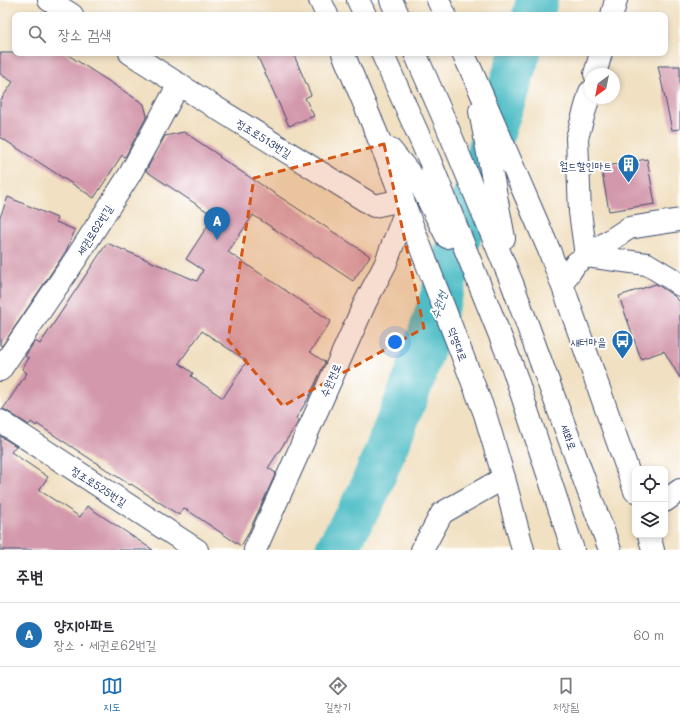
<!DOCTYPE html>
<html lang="ko">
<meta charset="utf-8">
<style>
body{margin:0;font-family:Mali,"Poor Story",sans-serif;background:#f7f7f7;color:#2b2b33}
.controls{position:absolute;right:12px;bottom:12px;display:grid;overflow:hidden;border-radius:8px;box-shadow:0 2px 6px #0003}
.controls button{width:36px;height:36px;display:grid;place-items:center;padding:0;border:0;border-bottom:1px solid #e1e1e2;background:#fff;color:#2b2b33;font:20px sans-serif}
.compass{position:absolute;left:584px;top:68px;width:36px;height:36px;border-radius:50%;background:#fff;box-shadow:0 2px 6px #0003;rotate:213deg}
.you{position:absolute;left:395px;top:342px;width:14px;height:14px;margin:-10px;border:3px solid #fff;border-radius:50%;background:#1a73e8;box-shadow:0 0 0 6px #1a73e833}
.badge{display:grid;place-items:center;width:26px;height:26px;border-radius:50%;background:#1f6fb2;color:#fff;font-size:13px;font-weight:700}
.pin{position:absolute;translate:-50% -33px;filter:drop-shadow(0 1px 2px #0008)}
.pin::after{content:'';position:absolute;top:21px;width:14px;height:12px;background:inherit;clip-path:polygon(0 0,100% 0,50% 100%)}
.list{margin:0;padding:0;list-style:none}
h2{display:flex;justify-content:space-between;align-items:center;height:52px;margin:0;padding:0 16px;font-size:17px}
h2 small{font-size:13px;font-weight:400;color:#7c7c81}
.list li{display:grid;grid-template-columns:26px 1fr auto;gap:12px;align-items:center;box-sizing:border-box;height:64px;padding:0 16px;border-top:1px solid #e1e1e2}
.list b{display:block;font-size:15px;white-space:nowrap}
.list p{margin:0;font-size:13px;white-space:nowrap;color:#7c7c81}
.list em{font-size:13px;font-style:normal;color:#7c7c81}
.icon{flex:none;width:22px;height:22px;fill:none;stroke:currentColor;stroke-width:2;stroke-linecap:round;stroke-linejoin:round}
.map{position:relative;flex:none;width:680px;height:550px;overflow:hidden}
.search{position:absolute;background:#fff;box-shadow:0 2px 6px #0003;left:12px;right:12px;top:12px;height:44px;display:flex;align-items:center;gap:10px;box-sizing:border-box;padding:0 14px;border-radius:8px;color:#7c7c81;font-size:15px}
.sheet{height:116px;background:#fff}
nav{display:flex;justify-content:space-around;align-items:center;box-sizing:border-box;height:56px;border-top:1px solid #e1e1e2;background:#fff;font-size:11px;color:#7c7c81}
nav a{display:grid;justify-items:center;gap:2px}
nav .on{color:#1f6fb2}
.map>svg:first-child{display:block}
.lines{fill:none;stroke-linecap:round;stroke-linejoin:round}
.river{stroke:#4fbdc6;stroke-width:42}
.building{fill:#d398ab;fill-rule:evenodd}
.street-casing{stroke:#3b4a6d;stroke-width:24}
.secondary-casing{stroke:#3b4a6d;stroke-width:24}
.street{stroke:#fff;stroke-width:22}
.secondary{stroke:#fff;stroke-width:22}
.marked{fill:#d45514;fill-opacity:0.2;stroke:#d45514;stroke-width:3;stroke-dasharray:8 5;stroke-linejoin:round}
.labels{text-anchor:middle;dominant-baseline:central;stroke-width:4;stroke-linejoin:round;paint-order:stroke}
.street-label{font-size:11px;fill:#1b2f5e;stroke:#fff}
.poi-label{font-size:11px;fill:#1b2f5e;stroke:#fff;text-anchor:end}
.water-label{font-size:12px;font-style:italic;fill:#2d6182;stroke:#fff}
</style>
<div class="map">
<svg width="680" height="550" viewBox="0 0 680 550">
<rect width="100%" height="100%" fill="#fff"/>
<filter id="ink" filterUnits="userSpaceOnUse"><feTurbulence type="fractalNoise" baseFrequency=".025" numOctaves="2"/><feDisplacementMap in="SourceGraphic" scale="8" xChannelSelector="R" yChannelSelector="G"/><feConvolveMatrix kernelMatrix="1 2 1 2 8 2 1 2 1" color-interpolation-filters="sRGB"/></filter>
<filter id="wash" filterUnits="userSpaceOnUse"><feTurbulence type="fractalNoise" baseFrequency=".012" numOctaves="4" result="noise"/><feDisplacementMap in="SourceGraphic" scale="16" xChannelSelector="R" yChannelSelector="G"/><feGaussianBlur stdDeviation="0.9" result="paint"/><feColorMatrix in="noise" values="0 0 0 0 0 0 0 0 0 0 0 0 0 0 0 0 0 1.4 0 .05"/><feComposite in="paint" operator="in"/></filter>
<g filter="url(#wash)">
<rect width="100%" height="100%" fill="#f1e0c1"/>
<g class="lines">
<path class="river" d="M533,15L537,0
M336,550L368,493L413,382L520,53"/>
</g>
<g id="blocks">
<path class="building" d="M0,53H65L144,104L147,116L125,157L122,155L94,198L0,137V101L13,82L0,74Z
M256,53H293L311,95L305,98L314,116L289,126Z
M658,66H680V129L672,130Z
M184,132L220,156L219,157L370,256L353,281L253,215L228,252L331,321L310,352L325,362L308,399L296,418L299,420L297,424L268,468L276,473L247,536L241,546L184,508L179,515L131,484L130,485L37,424L36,426L31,422L29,425L7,411L3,409L27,373L22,369L29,358L25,356L35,341L40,344L107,243L197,281L203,270L186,259L214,216L146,171L165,136ZM202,331L247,361L223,398L191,376L193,373L179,363Z
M647,159L655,204L609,211L601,167Z
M8,197L57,218L56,222L75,230L66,251L2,346L0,345V217Z
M656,284L674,296L680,302V378L664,351L641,359L619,296Z
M0,436L16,446L11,452L48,477L39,490L80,517L87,506L153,550H0Z"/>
</g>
</g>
<g filter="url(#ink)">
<use href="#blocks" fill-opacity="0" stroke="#3b4a6d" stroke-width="1"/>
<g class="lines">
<defs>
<path id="street" d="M49,0L72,15
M612,15L616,0
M130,53L186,89L374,206L403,200
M595,74L601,53
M586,256L580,212L577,138L590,92
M586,256L647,264L672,279L680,285
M562,284L576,263L629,228L680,220
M0,370L75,260L130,174L179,84
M0,421L197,550
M665,501L680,490
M255,550L336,368L365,303L385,265L406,210
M422,550L442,513L504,478"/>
<path id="secondary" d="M320,0L327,15
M358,0L365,15
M391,0L398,15
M438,0L445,15
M343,53C366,108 390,163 410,220L485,414L504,478L523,550
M382,53L430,161L513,368L573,550
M415,53L444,119L512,283L610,550
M463,53L472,72L549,250L562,284L635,491
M480,111L504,238
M390,149L422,188L447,237
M649,535L653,550"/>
</defs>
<use href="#street" class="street-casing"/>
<use href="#secondary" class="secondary-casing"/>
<use href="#street" class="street"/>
<use href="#secondary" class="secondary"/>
</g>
</g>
<path class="marked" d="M384,144L424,328L283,406L228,340L254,178Z"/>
<defs>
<symbol id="building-pin" viewBox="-11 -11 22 30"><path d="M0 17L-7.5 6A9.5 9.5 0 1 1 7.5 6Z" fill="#1f6fb2" stroke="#fff"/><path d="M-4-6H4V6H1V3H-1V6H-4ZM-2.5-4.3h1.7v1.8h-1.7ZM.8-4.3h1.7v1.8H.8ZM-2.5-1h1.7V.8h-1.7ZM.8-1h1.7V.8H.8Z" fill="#fff"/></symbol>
<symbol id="bus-pin" viewBox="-11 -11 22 30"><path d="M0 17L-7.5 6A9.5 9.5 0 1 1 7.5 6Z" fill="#1f6fb2" stroke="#fff"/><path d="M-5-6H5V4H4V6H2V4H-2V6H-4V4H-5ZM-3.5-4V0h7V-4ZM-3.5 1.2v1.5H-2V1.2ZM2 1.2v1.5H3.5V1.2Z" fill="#fff"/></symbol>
</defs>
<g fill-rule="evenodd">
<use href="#building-pin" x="616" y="152" width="25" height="34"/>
<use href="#bus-pin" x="610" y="328" width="25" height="34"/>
</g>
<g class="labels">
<g class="street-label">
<text transform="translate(264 138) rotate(32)">정조로513번길</text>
<text transform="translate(94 230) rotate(-58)">세권로62번길</text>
<text transform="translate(458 344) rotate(69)">덕영대로</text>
<text transform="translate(330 380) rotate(-66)">수원천로</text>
<text transform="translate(569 437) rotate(70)">세화로</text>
<text transform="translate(99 486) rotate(33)">정조로525번길</text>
</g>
<g class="poi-label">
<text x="612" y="165">월드할인마트</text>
<text x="606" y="341">새터마을</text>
</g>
<g class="water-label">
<text transform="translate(438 305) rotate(-72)">수원천</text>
</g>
</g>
</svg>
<div class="controls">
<button><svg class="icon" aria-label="locate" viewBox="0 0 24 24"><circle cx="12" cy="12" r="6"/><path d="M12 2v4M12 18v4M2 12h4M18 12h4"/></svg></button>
<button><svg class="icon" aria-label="layers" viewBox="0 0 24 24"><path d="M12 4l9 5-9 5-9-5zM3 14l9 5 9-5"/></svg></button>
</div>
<svg class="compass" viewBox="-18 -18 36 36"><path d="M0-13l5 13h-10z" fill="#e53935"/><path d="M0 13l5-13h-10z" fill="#7c7c81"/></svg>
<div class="you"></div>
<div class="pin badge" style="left:217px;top:240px">A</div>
<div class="search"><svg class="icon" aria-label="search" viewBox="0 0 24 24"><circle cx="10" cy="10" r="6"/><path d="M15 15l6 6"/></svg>장소 검색</div>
</div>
<section class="sheet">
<h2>주변<small></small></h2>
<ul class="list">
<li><span class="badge">A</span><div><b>양지아파트</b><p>장소 · 세권로62번길</p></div><em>60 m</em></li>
</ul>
</section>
<nav>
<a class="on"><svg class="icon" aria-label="map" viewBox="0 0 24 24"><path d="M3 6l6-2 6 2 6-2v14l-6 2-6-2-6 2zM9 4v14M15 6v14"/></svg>지도</a>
<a><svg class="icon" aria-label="directions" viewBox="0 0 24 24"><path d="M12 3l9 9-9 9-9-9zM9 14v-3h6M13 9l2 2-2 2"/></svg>길찾기</a>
<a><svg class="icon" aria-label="saved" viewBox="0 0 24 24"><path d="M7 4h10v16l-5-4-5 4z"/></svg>저장됨</a>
</nav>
